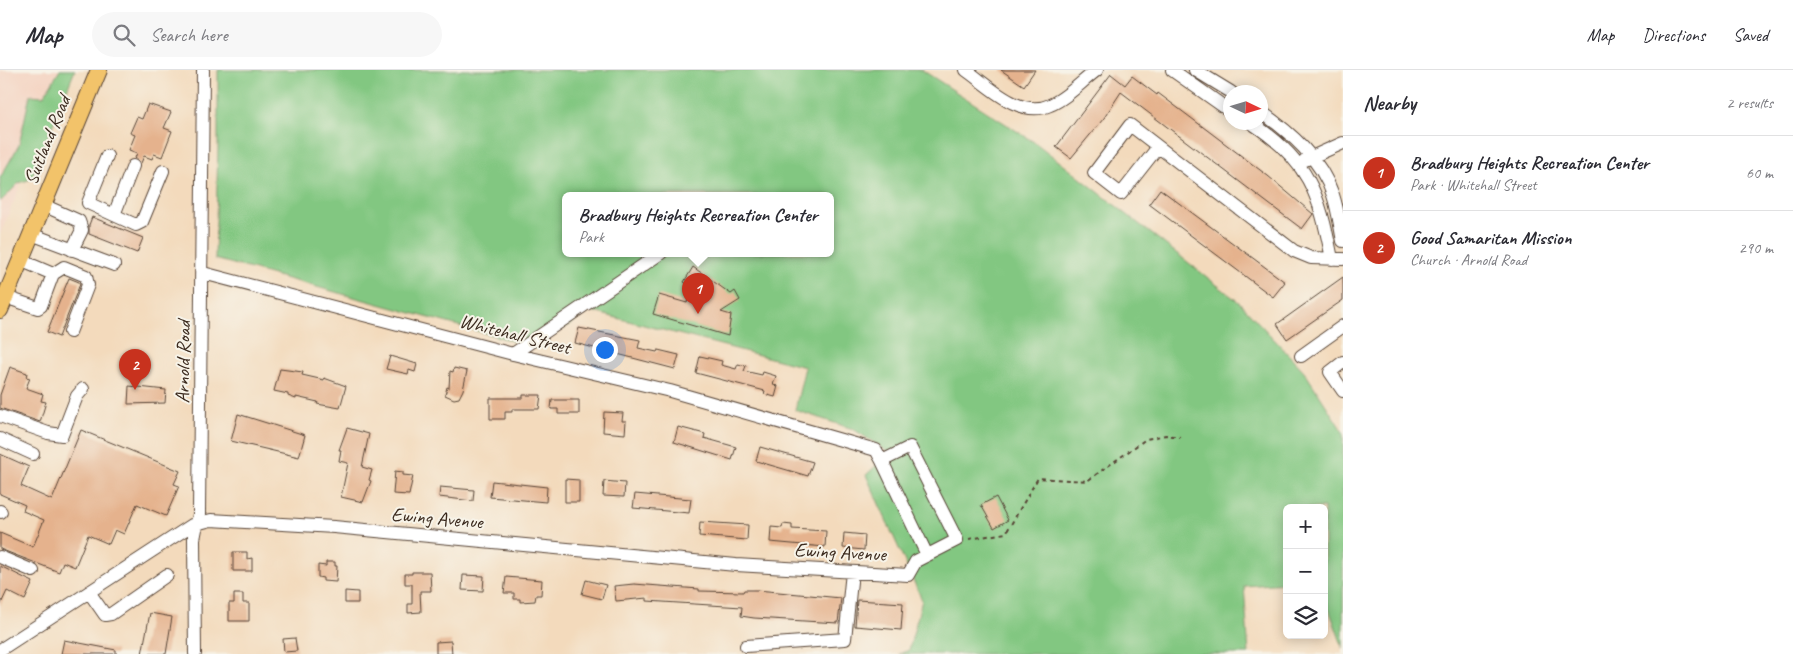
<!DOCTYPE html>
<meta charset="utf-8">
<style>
body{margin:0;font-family:Caveat,sans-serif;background:#f7f7f7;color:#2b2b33}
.controls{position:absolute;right:15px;bottom:15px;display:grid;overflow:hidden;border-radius:8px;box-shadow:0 2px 12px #0003}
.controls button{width:45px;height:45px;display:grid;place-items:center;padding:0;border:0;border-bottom:1px solid #e1e1e2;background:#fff;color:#2b2b33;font:25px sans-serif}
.compass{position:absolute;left:1223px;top:15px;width:45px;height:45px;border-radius:50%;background:#fff;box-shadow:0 2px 12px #0003;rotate:94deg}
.you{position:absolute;left:604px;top:279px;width:18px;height:18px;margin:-12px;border:4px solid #fff;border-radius:50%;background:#1a73e8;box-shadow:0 0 0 8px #1a73e833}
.badge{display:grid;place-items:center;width:32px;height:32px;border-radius:50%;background:#c8321e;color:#fff;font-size:16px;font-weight:700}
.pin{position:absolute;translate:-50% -41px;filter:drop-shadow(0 1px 2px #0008)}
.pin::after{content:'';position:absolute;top:26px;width:18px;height:15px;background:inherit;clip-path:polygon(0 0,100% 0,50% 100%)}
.popup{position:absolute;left:562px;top:122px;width:272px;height:65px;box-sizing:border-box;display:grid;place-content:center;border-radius:8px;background:#fff;filter:drop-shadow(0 1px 4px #0005);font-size:16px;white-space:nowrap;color:#7c7c81}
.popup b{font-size:19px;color:#2b2b33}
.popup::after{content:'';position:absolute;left:50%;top:100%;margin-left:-10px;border:10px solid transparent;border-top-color:#fff}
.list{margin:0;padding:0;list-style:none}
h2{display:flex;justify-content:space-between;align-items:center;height:65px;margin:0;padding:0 20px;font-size:21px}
h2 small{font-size:16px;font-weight:400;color:#7c7c81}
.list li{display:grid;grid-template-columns:32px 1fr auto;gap:15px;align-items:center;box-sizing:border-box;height:75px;padding:0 20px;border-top:1px solid #e1e1e2}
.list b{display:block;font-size:19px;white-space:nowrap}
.list p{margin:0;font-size:16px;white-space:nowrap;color:#7c7c81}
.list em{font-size:16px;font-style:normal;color:#7c7c81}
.icon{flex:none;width:28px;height:28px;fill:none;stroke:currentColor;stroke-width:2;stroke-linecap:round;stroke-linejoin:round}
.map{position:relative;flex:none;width:1343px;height:584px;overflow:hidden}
header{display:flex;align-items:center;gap:30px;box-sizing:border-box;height:70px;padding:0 25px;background:#fff;border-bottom:1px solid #e1e1e2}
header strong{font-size:24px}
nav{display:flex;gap:28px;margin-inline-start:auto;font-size:18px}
.search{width:350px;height:45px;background:#f7f7f7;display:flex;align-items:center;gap:12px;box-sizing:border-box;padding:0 18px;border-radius:28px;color:#7c7c81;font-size:19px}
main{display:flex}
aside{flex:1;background:#fff}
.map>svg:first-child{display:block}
.built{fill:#f4d3c1}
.green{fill:#82c781;stroke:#5e7850;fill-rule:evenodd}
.building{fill:#e5b28d}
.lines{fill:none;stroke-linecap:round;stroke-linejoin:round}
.minor-casing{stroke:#574436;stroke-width:14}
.major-casing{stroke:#574436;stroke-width:18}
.path{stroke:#574436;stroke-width:2;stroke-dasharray:4 4;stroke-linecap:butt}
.minor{stroke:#fff;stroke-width:12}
.major{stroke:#f2c36a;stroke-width:16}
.labels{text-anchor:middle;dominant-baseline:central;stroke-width:4;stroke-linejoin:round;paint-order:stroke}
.street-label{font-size:20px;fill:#3b2a1e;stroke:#f7f3e8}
</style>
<header>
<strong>Map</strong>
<div class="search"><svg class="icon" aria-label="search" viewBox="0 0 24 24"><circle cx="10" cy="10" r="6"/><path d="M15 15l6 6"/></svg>Search here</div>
<nav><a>Map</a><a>Directions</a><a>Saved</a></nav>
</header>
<main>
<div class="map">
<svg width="1343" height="584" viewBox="0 0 1343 584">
<rect width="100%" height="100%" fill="#f7f3e8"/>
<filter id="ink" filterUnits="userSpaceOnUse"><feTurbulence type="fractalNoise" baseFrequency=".02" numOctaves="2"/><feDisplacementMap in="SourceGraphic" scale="10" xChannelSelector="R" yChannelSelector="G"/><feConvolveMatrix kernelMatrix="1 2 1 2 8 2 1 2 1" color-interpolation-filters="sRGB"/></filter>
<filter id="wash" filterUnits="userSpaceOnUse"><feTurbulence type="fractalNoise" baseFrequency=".0096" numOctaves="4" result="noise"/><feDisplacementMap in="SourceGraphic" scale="20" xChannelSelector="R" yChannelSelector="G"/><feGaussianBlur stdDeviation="1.12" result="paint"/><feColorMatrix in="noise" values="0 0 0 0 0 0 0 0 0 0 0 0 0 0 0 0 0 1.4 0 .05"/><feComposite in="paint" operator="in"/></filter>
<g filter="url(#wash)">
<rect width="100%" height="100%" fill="#f3dabc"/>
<path class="built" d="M0,0H68L0,165Z"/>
<path class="green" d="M60,0H75L31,109L19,113L0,132V108L19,75L30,25L44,26Z
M218,0H922L1037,74L1240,233L1304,301L1343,362V578L1324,525V438H1287V513L1244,516L1249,584H899L909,580L922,530L866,405L890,383L853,359L795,340L805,297L590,241L533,279L506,269L215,189L218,76ZM566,125H830V183H566Z"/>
<g id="blocks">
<path class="building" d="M1001,0H1035L1024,16Z
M1111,4L1125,15L1132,6L1157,25L1158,23L1268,106L1313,144L1302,159L1121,22L1104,48L1071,88L1056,77Z
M148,34L171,42L164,58L172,61L162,87L154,84L152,89L144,86L141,93L135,88L137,83L129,80L135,65L130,63L137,47L142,49Z
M1160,119L1285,212L1273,227L1149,134Z
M92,147L143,168L137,183L89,164V155Z
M693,197L731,224L735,221L740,230L721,242L731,245L728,266L653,244L659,225L687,233L691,217L684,212Z
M1343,207V230L1287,269L1277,254Z
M69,208L79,212L80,214L59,267L47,262Z
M579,258L640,270L638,278L657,282L658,280L679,285L675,299L575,273Z
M390,286L417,294L415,302L409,300L408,304L386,299Z
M700,286L722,291L721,295L736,299L738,294L746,296L744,301L762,305L763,302L776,306L773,315L778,316L775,327L764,324L765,321L696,303Z
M10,297L27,303L26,307L30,308L26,318L43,324L41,331L46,332L40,352L0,338V325Z
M454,298L467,301L463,320L459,328L454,329L445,325L447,317L449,318L450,301L453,302Z
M280,299L303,302L302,305L324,310V308L346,316L340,338L317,334L318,332L296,327V329L288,326V324L274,321Z
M129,316L166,320L165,333L128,334Z
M523,325H541L539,339H512V342H505V349H490V328H523Z
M552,330H579V344H558V339H551Z
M604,342L623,343L622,351H626L625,364L603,362Z
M238,344L305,365L299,387L231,371Z
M678,357L705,364L704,368L736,377L732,390L674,372Z
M347,358L369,364L362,397L372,400L369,410L371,411L363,432L341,427L348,393L339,391L341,380H339Z
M81,360L180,401L174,414L179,416L166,446L137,434L124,464L115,460L109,474L88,465L75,497L63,492L59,502L0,479V463L33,477L44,450L23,441L25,435L0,424V384L29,397L21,416L52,430Z
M760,377L813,392L808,406L756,391Z
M395,401L403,402V405L413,406L409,425L393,424Z
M565,409L579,410V432H565Z
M492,411L547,417L546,432L490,427Z
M604,411L625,413L624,427L603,426Z
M440,417L474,420L473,431L439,427Z
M635,424L691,429L689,443L633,438Z
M996,427L1008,450L994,458L981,435Z
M700,452L748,455L747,470L699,466Z
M783,454L792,455V459L826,461L825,477L770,472L771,457L782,458Z
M844,463L865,465L864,480L843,478Z
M233,482H247V489L252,488V501H233Z
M326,492H335V496H337L336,512L323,511V508L318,507V495L326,496Z
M0,496L33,512L25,530L7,521L0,536Z
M412,502H430L431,521H420L421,542L408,543V534H412V514H405V504H412Z
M463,505L484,506L483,521L462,520Z
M506,507L542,510L541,525H536L535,531L520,532V529H514V523H504Z
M586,510L606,515L602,529L582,524Z
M634,514L699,519V521L743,522L744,520H757L841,528L838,553L754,548L741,546L742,537L647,531V528L616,531L614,516Z
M345,521L358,522V533H345Z
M234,524H243V533H249V551H229V533H234Z
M857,530L903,533L901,560L855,556Z
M150,543L172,547L166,584H142Z
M295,568L297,581L284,582L283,569Z
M64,570L116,580V584H61Z
M451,571L452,584H436V572Z"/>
</g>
</g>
<g filter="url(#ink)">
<use href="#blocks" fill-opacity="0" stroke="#574436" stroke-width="1"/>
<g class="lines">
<defs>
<path id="minor" d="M966,0C989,16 1020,49 1050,35C1067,28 1082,11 1097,0
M1172,0L1230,41
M1195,0L1231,22
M1260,41C1291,63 1321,89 1333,125C1338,140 1340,156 1343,171
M1250,52C1309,90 1319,123 1332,189
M1158,77L1121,124L1094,103L1130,55L1294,181L1311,188L1343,189
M107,86L88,133L114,145
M1305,90L1343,73
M133,96L114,145L136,155L142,152L163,101
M43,135L79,151L82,160L72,180
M31,164L114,195
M20,190L53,204L64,197L86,206L88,215L70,262
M5,227L38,238L41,236L53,204
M513,284L661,183
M1301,286L1343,256
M1343,292L1330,302L1343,321
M0,346L48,363L62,365L77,326L83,319
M0,369L33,384
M882,391L927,485
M0,441L1,442
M0,487L33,501
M89,522L105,545L111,544L167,505
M746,576L845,569L852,502
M0,580L192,455L211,450L334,457L736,495L908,505L916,491L957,470L910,377L882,391L876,380L670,321L513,284L203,203
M195,584L194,469L199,444L203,0"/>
<path id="major" d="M0,240L99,0"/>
</defs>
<use href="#minor" class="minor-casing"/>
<use href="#major" class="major-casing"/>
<path class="path" d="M969,469L1006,463L1038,408L1087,411L1146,369L1166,365L1180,367"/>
<use href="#minor" class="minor"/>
<use href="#major" class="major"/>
</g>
</g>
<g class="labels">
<g class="street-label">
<text transform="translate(47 70) rotate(-68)">Suitland Road</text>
<text transform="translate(515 264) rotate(14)">Whitehall Street</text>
<text transform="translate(183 292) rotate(-89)">Arnold Road</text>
<text transform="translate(437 448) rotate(5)">Ewing Avenue</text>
<text transform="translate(840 482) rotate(3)">Ewing Avenue</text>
</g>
</g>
</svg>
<div class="controls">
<button>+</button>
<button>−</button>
<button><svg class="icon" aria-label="layers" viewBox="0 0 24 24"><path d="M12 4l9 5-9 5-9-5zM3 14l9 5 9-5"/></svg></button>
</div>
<svg class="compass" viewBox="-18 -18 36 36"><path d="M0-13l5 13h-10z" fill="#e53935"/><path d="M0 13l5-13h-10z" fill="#7c7c81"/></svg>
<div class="you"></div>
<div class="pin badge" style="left:698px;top:244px">1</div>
<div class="popup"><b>Bradbury Heights Recreation Center</b>Park</div>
<div class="pin badge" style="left:135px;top:320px">2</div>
</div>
<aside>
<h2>Nearby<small>2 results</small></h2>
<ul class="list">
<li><span class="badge">1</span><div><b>Bradbury Heights Recreation Center</b><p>Park · Whitehall Street</p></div><em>60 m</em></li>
<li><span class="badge">2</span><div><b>Good Samaritan Mission</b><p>Church · Arnold Road</p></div><em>290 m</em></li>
</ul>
</aside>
</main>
